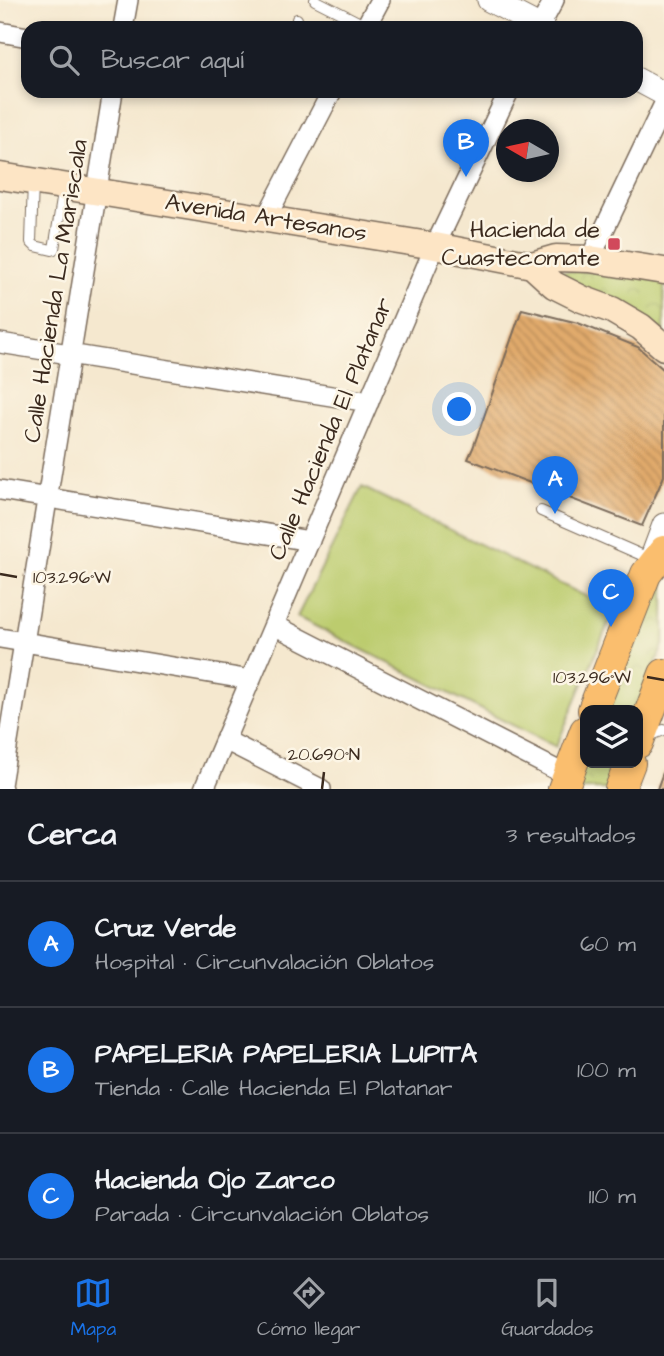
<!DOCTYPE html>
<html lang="es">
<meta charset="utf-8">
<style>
body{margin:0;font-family:"Architects Daughter",sans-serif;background:#242831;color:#f1f3f6}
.controls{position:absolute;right:21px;bottom:21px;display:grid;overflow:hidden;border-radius:14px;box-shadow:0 4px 10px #0003}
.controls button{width:63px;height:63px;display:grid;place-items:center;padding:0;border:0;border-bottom:2px solid #363941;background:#171b24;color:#f1f3f6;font:35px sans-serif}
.compass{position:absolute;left:496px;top:119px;width:63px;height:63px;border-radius:50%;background:#171b24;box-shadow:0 4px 10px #0003;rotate:279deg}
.you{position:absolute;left:460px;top:410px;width:24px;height:24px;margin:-18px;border:5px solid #fff;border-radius:50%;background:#1a73e8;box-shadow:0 0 0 10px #1a73e833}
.badge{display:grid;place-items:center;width:46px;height:46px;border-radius:50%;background:#1a73e8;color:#fff;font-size:23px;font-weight:700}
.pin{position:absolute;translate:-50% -58px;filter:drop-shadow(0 2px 4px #0008)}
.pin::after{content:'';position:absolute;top:37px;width:24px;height:21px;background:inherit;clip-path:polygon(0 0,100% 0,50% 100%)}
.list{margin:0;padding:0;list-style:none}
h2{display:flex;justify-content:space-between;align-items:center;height:91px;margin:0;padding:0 28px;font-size:30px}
h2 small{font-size:23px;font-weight:400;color:#9ea1a6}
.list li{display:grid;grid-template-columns:46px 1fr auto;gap:21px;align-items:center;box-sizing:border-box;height:126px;padding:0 28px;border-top:2px solid #363941}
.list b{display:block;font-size:26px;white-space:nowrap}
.list p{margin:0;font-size:23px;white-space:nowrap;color:#9ea1a6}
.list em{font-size:23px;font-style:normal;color:#9ea1a6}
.icon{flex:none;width:38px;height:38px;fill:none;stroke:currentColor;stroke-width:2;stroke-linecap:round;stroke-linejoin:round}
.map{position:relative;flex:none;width:664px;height:789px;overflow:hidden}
.search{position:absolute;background:#171b24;box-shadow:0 4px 10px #0003;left:21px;right:21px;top:21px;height:77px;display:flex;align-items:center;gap:18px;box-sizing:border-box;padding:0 24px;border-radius:21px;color:#9ea1a6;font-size:26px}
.sheet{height:469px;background:#171b24}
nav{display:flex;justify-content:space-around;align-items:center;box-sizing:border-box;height:98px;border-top:2px solid #363941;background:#171b24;font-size:19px;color:#9ea1a6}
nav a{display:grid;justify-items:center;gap:4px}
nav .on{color:#1a73e8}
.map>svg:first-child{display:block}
.park{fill:url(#park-crowns);stroke:#7c7b46;stroke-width:2}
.garden{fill:#bccc6e;stroke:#7c7b46;stroke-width:2}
.building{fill:url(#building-back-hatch)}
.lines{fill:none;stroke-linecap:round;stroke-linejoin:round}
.service-casing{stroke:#7c6c5c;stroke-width:12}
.minor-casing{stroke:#7c6c5c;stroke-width:22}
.tertiary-casing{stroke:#7c6c5c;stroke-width:25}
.secondary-casing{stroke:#7c6c5c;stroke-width:29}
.primary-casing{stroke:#7c6c5c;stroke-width:32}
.service{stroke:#fff;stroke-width:10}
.minor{stroke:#fff;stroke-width:19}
.tertiary{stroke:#fff;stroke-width:23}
.secondary{stroke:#fde5c5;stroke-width:26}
.primary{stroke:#fabe6e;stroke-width:30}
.ticks{fill:none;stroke:#3b2a1e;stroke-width:2.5}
.poi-dot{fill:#d1495b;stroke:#fcf5e5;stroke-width:2.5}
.labels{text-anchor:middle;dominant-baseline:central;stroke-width:5;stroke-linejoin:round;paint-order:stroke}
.street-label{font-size:24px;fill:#3b2a1e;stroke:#fcf5e5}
.poi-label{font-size:24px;fill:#3b2a1e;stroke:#fcf5e5;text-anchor:end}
.ticks-label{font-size:18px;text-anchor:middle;fill:#3b2a1e;stroke:#fcf5e5;stroke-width:5;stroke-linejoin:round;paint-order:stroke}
</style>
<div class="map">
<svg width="664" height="789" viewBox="0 0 664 789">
<defs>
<pattern id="park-crowns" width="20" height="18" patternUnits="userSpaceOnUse" patternTransform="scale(1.75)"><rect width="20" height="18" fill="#bccc6e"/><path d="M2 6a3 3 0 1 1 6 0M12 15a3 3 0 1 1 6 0" fill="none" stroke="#a2af5f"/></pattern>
<pattern id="building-back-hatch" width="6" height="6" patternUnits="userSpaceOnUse" patternTransform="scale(1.75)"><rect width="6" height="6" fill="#e1aa6c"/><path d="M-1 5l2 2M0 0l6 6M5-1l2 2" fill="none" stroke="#b88b58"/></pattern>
</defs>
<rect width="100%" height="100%" fill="#fcf5e5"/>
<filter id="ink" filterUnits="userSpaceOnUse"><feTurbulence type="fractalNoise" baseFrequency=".0143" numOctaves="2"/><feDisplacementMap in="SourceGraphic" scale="14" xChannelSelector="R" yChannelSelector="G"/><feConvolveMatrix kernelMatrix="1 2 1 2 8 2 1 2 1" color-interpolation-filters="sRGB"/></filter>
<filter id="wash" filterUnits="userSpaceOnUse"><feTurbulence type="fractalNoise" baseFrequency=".00686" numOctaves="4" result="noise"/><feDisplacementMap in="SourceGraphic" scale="28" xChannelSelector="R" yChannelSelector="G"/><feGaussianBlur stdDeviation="1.57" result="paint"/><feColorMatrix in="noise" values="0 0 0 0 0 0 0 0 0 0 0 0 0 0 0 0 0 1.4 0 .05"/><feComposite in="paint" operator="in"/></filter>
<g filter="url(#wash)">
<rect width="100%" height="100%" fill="#f5e8cf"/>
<path class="park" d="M544,271H597L664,280V332Z
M664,558V642L638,710H601Z
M585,763H618L608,789H568Z"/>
<path class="garden" d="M362,487L614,610L556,747L297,617Z"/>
<g id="blocks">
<path class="building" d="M522,309L578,323L638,347L664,370V476L642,526L468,459L473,448Z
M664,770V789H657Z"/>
</g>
</g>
<g filter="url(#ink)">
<use href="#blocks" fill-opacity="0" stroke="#7c6c5c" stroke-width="2"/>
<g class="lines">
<defs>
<path id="service" d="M315,0L366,26
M297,28V19
M33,181L31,242L35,246L52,250L54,249L64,187
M541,511L653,560
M646,737L664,730"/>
<path id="minor" d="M123,28L128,0
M365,28L380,0
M539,28L554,0
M0,32L28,37
M266,218L332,91
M590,259L664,104
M0,343L369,402
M0,490L310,541
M274,625L568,776
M0,638L251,680
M225,740L321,789
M2,789L1,785L113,91
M204,789L435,246L509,91"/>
<path id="tertiary" d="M489,0L543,28
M636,79L664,94
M649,565L664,525"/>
<path id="secondary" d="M0,176L435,246L532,265L556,258L590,259L664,271
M532,265L554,285L582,299L612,310L641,327L664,347"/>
<path id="primary" d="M593,710L646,574L664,551
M638,743L664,674
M563,789L585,731
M620,789L630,763"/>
</defs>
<use href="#service" class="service-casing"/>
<use href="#minor" class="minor-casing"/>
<use href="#tertiary" class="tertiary-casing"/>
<use href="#secondary" class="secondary-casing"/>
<use href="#primary" class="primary-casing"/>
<use href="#service" class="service"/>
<use href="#minor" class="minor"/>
<use href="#tertiary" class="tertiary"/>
<use href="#secondary" class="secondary"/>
<use href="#primary" class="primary"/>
</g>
</g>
<path class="ticks" d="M0,574L17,577M647,677L664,680M322,789L324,772"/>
<rect class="poi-dot" x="607" y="237" width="14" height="14" rx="3.5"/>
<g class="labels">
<g class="street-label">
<text transform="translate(266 218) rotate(9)">Avenida Artesanos</text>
<text transform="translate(56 291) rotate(-81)">Calle Hacienda La Mariscala</text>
<text transform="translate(331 429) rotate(-67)">Calle Hacienda El Platanar</text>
</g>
<g class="poi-label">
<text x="600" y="230">Hacienda de<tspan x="600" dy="28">Cuastecomate</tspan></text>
</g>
</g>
<g class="ticks-label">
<text x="72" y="583">103.296°W</text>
<text x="592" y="683">103.296°W</text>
<text x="324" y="760">20.690°N</text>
</g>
</svg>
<div class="controls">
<button><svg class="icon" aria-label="layers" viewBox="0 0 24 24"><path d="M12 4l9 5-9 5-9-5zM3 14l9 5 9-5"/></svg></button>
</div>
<svg class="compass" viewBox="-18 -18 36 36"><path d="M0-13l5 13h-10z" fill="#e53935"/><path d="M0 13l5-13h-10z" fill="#9ea1a6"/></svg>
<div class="you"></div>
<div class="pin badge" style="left:555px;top:514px">A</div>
<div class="pin badge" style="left:466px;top:177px">B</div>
<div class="pin badge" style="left:611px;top:627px">C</div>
<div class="search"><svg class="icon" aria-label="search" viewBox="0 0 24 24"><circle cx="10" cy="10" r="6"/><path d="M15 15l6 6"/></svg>Buscar aquí</div>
</div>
<section class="sheet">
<h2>Cerca<small>3 resultados</small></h2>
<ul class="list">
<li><span class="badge">A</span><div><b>Cruz Verde</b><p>Hospital · Circunvalación Oblatos</p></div><em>60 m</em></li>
<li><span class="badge">B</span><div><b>PAPELERIA PAPELERIA LUPITA</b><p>Tienda · Calle Hacienda El Platanar</p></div><em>100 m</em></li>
<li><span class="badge">C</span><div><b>Hacienda Ojo Zarco</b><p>Parada · Circunvalación Oblatos</p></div><em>110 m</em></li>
</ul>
</section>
<nav>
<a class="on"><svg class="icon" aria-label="map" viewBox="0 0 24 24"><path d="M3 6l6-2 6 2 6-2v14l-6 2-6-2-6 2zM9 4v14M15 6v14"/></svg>Mapa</a>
<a><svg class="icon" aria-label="directions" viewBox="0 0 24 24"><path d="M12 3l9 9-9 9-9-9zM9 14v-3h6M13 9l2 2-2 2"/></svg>Cómo llegar</a>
<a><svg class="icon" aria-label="saved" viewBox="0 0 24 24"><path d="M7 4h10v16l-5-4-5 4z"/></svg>Guardados</a>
</nav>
